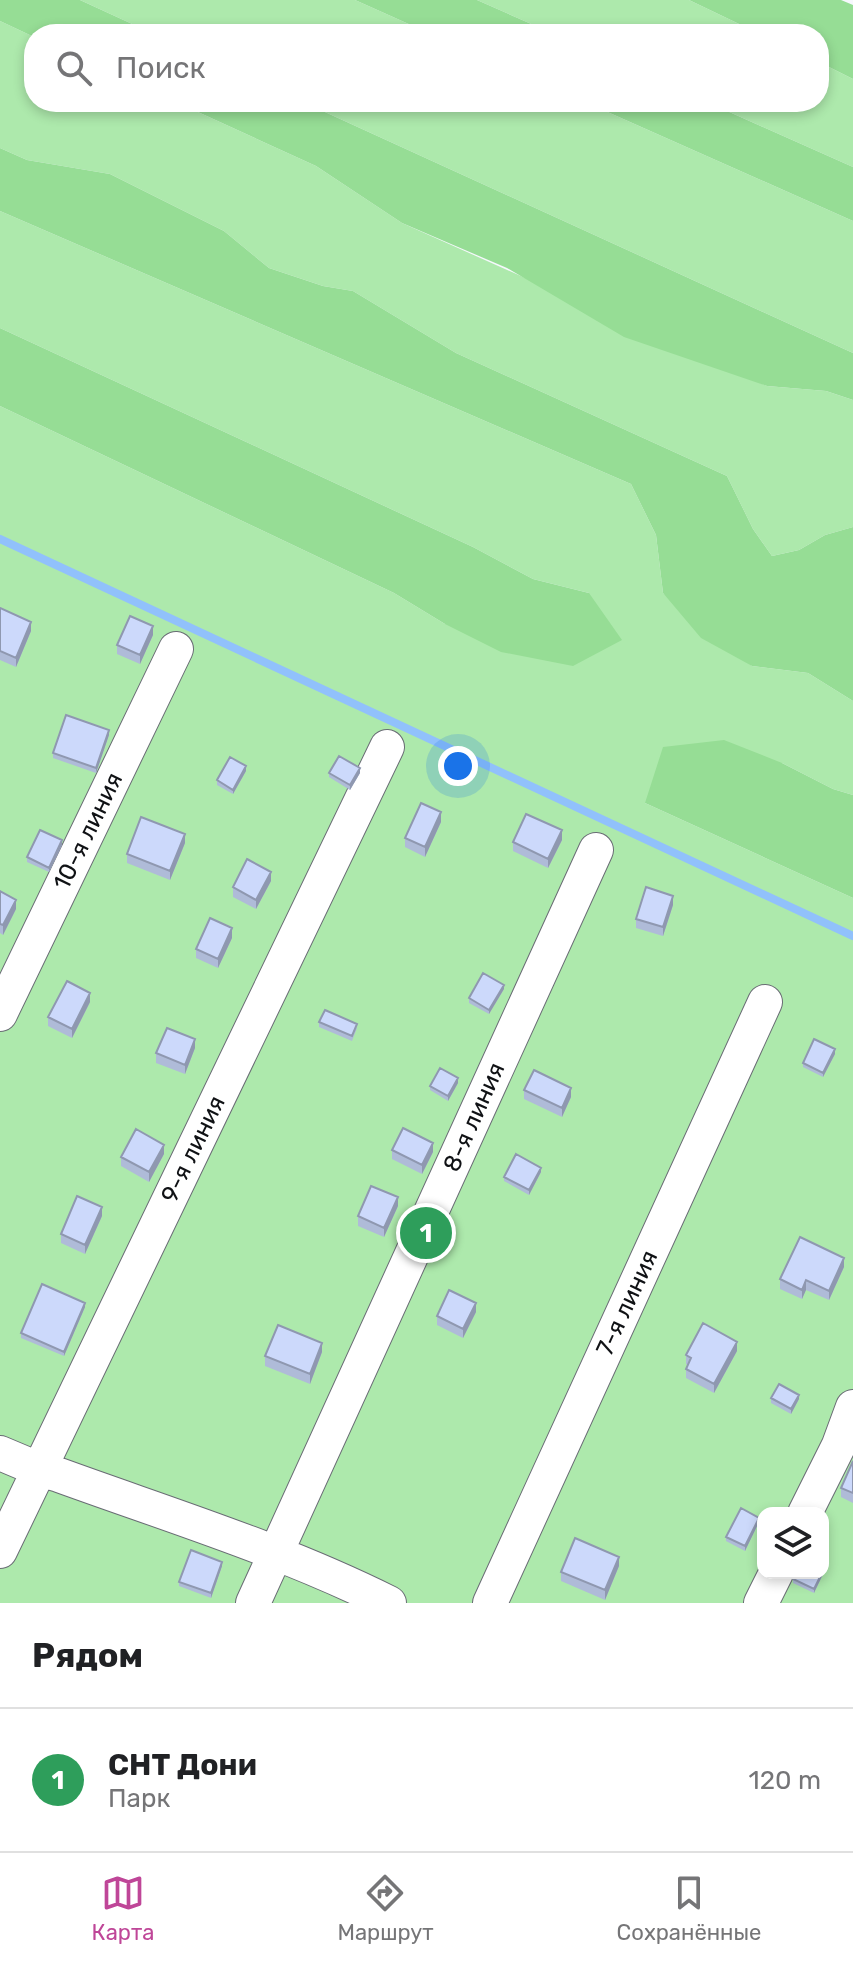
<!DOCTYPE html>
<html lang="ru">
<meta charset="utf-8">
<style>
body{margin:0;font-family:Rubik,sans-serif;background:#f2f2f2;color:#202124}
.controls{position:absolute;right:24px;bottom:24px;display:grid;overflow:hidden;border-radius:16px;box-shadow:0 4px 12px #0003}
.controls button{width:72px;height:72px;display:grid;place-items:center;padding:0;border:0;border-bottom:2px solid #e0e0e0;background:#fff;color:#202124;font:40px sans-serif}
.you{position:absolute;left:458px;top:766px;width:28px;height:28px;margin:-20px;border:6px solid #fff;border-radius:50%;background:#1a73e8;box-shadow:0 0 0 12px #1a73e833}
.badge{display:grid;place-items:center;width:52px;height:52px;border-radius:50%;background:#bf4698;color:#fff;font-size:26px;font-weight:700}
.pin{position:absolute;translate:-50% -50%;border:4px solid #fff;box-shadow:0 2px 8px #0006}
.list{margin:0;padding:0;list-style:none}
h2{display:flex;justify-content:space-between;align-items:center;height:104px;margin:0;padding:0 32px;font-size:34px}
h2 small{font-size:26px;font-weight:400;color:#757577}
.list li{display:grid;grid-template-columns:52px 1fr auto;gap:24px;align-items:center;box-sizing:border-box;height:144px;padding:0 32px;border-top:2px solid #e0e0e0}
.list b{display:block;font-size:30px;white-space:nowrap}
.list p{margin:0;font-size:26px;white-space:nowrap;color:#757577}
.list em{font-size:26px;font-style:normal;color:#757577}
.icon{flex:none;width:44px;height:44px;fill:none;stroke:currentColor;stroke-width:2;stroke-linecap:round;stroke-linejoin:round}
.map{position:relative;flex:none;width:853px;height:1603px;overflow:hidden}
.search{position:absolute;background:#fff;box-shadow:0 4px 12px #0003;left:24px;right:24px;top:24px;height:88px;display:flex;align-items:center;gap:20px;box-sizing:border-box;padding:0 28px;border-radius:32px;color:#757577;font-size:30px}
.sheet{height:248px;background:#fff}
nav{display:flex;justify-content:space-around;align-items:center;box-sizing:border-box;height:112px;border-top:2px solid #e0e0e0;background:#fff;font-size:22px;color:#757577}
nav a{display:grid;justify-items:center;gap:4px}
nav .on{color:#bf4698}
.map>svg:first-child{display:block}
.green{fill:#ade9ac;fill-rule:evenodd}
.forest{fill:#96dd95}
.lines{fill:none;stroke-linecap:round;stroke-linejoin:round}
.stream{stroke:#91c1fb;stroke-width:8}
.minor-casing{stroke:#696c74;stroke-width:36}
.minor{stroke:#fff;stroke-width:34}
.wall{fill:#afbbd8}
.shaded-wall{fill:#8f98b0}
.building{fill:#ccd9fb;stroke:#8f98b0;stroke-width:2}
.labels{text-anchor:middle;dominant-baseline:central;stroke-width:6;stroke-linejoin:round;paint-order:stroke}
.street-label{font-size:24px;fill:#101215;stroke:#fff}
</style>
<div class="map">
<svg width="853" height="1603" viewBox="0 0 853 1603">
<rect width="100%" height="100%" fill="#f6f8fd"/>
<path class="green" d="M80,0H355L431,34H154Z
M477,0H689L760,34H554Z
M0,21L34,37V102H176L316,166L402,223L767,386L826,391L853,400V527L825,535L799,550L772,556L753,529L727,476L456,353L353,291L323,286L269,268L224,231L110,174L27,160L0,148Z
M819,62L853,79V167L707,102H819Z
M303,102H585L853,221V353Z
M0,211L631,484L656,535L663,593L752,666L808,673L853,701V795L833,789L782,763L645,803L853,898V1603H0V406L394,593L445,624L589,593L533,579L473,547L0,328ZM763,1513H823V1573H763Z"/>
<path class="forest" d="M0,0H80L154,34H34V37L0,21Z
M355,0H477L554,34H431Z
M689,0H841L853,5V79L819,62V34H760Z
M176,102H303L853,353V400L826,391L767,386L624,337L507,268L402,223L316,166Z
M585,102H707L853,167V221Z
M0,148L27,160L110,174L224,231L269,268L323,286L353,291L456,353L727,476L753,529L772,556L799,550L825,535L853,527V701L808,673L752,666L701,638L663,593L656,535L631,484L0,211Z
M0,328L473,547L533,579L589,593L622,640L573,666L501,652L445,624L394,593L0,406Z
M724,740L782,763L833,789L853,795V898L645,803L663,747Z"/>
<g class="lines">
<path class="stream" d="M0,539L853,936"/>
<defs>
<path id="minor" d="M0,1014L176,649
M0,1453L38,1469L59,1475C169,1515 283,1550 389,1603
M805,1513L839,1445L853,1407
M0,1551L387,747
M253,1603L596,850
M490,1603L765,1002
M761,1603L776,1573"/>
</defs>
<use href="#minor" class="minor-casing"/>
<use href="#minor" class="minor"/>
</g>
<path class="wall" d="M0,609L31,631L16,667L0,660Z
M153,635L140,664L117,654V645Z
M109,735L96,773L53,758V753Z
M246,771L233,794L217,785V780Z
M329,773H360L350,790L329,777Z
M441,822L425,857L405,847V838Z
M562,840L548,868L513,851V842Z
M185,843L170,880L127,863V854Z
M62,845L49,872L27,862V857Z
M271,881L256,909L233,897V887Z
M0,891L16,909L3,935L0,933Z
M673,905L663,936L636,928V919Z
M232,938L218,968L196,958V949Z
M504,989L489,1014L469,1003V998Z
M90,1002L72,1038L48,1026V1017Z
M319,1022L357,1028L352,1041L319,1027Z
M195,1048L185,1074L156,1063V1053Z
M835,1054L823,1077L803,1067V1063Z
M458,1083L448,1101L430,1090V1086Z
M524,1090L571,1097L562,1117L524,1099Z
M392,1150L433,1152L422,1174L392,1159Z
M164,1154L149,1182L121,1166V1157Z
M541,1172L529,1195L504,1181V1177Z
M398,1206L384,1237L358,1226V1216Z
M102,1216L85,1254L61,1243V1234Z
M844,1267L829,1300L806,1290L802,1299L780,1289V1279Z
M85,1307L64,1356L21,1338V1333Z
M476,1312L463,1338L437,1325V1316Z
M737,1351L714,1393L686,1378V1369L688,1365L686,1364V1355Z
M322,1352L310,1384L265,1366V1356Z
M771,1398L799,1399L791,1414L771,1403Z
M853,1461V1503L841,1497V1488Z
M759,1522L745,1551L726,1541V1537Z
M222,1566L211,1598L179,1586V1582Z
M619,1566L605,1600L561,1581V1572Z
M825,1570L814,1593L793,1583V1579Z"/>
<path class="shaded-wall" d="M31,622V631L16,667V658Z
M153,626V635L140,664V655Z
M109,730V735L96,773V768Z
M246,766V771L233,794V790Z
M360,768V773L350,790V785Z
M441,812V822L425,857V847Z
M562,830V840L548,868V859Z
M185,834V843L170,880V871Z
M62,840V845L49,872V868Z
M271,872V881L256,909V900Z
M673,896V905L663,936V927Z
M16,900V909L3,935V925Z
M232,928V938L218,968V959Z
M504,985V989L489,1014V1010Z
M90,993V1002L72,1038V1029Z
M195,1039V1048L185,1074V1065Z
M835,1049V1054L823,1077V1073Z
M458,1078V1083L448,1101V1096Z
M571,1088V1097L562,1117V1108Z
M433,1143V1152L422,1174V1165Z
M164,1145V1154L149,1182V1172Z
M541,1168V1172L529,1195V1190Z
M398,1197V1206L384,1237V1228Z
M102,1207V1216L85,1254V1245Z
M844,1258V1267L829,1300V1291Z
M806,1280V1290L802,1299V1290Z
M85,1303V1307L64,1356V1352Z
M476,1303V1312L463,1338V1329Z
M737,1342V1351L714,1393V1384Z
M322,1343V1352L310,1384V1374Z
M799,1395V1399L791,1414V1409Z
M759,1518V1522L745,1551V1546Z
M619,1557V1566L605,1600V1590Z
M222,1562V1566L211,1598V1593Z
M825,1565V1570L814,1593V1589L822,1573H823Z"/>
<path class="building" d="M0,608L31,622L16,658L0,651Z
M130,616L153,626L140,655L117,645Z
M66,715L109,730L96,768L53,753Z
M339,756L360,768L350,785L329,773Z
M230,757L246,766L233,790L217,780Z
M421,803L441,812L425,847L405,838Z
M526,814L562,830L548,859L513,842Z
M141,817L185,834L170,871L127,854Z
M40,830L62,840L49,868L27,857Z
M247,859L271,872L256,900L233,887Z
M646,887L673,896L663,927L636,919Z
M0,891L16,900L3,925L0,924Z
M210,918L232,928L218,959L196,949Z
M483,973L504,985L489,1010L469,998Z
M67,981L90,993L72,1029L48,1017Z
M325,1010L357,1024L352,1036L319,1022Z
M167,1028L195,1039L185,1065L156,1053Z
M814,1039L835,1049L823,1073L803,1063Z
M440,1068L458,1078L448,1096L430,1086Z
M534,1070L571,1088L562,1108L524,1090Z
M403,1128L433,1143L422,1165L392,1150Z
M136,1129L164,1145L149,1172L121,1157Z
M516,1154L541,1168L529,1190L504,1177Z
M371,1186L398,1197L384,1228L358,1216Z
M77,1196L102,1207L85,1245L61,1234Z
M800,1237L844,1258L829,1291L806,1280L802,1290L780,1279Z
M42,1284L85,1303L64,1352L21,1333Z
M449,1290L476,1303L463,1329L437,1316Z
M703,1323L737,1342L714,1384L686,1369L691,1358L686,1355Z
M278,1325L322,1343L310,1374L265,1356Z
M779,1384L799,1395L791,1409L771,1398Z
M853,1461V1493L841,1488Z
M741,1508L759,1518L745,1546L726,1537Z
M575,1538L619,1557L605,1590L561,1572Z
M191,1550L222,1562L211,1593L179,1582Z
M795,1573H822L814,1589L793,1579Z"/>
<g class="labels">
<g class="street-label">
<text transform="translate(88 831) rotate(-64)">10-я линия</text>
<text transform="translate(474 1117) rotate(-66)">8-я линия</text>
<text transform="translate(193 1149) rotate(-64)">9-я линия</text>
<text transform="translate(627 1303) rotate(-65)">7-я линия</text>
</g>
</g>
</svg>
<div class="controls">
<button><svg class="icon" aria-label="layers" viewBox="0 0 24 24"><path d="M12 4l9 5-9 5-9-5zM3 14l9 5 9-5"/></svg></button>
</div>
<div class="you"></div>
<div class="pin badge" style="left:426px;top:1233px;background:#2e9e5b">1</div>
<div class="search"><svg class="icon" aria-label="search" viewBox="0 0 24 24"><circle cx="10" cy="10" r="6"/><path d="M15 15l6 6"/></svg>Поиск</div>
</div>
<section class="sheet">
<h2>Рядом<small></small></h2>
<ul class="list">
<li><span class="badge" style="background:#2e9e5b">1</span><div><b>СНТ Дони</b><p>Парк</p></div><em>120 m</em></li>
</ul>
</section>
<nav>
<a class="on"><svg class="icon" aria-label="map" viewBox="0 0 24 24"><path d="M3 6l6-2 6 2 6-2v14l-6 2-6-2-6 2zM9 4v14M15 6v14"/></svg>Карта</a>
<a><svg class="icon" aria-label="directions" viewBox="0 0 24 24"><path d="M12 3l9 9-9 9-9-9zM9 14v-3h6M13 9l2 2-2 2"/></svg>Маршрут</a>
<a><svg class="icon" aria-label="saved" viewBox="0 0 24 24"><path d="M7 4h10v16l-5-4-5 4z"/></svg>Сохранённые</a>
</nav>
